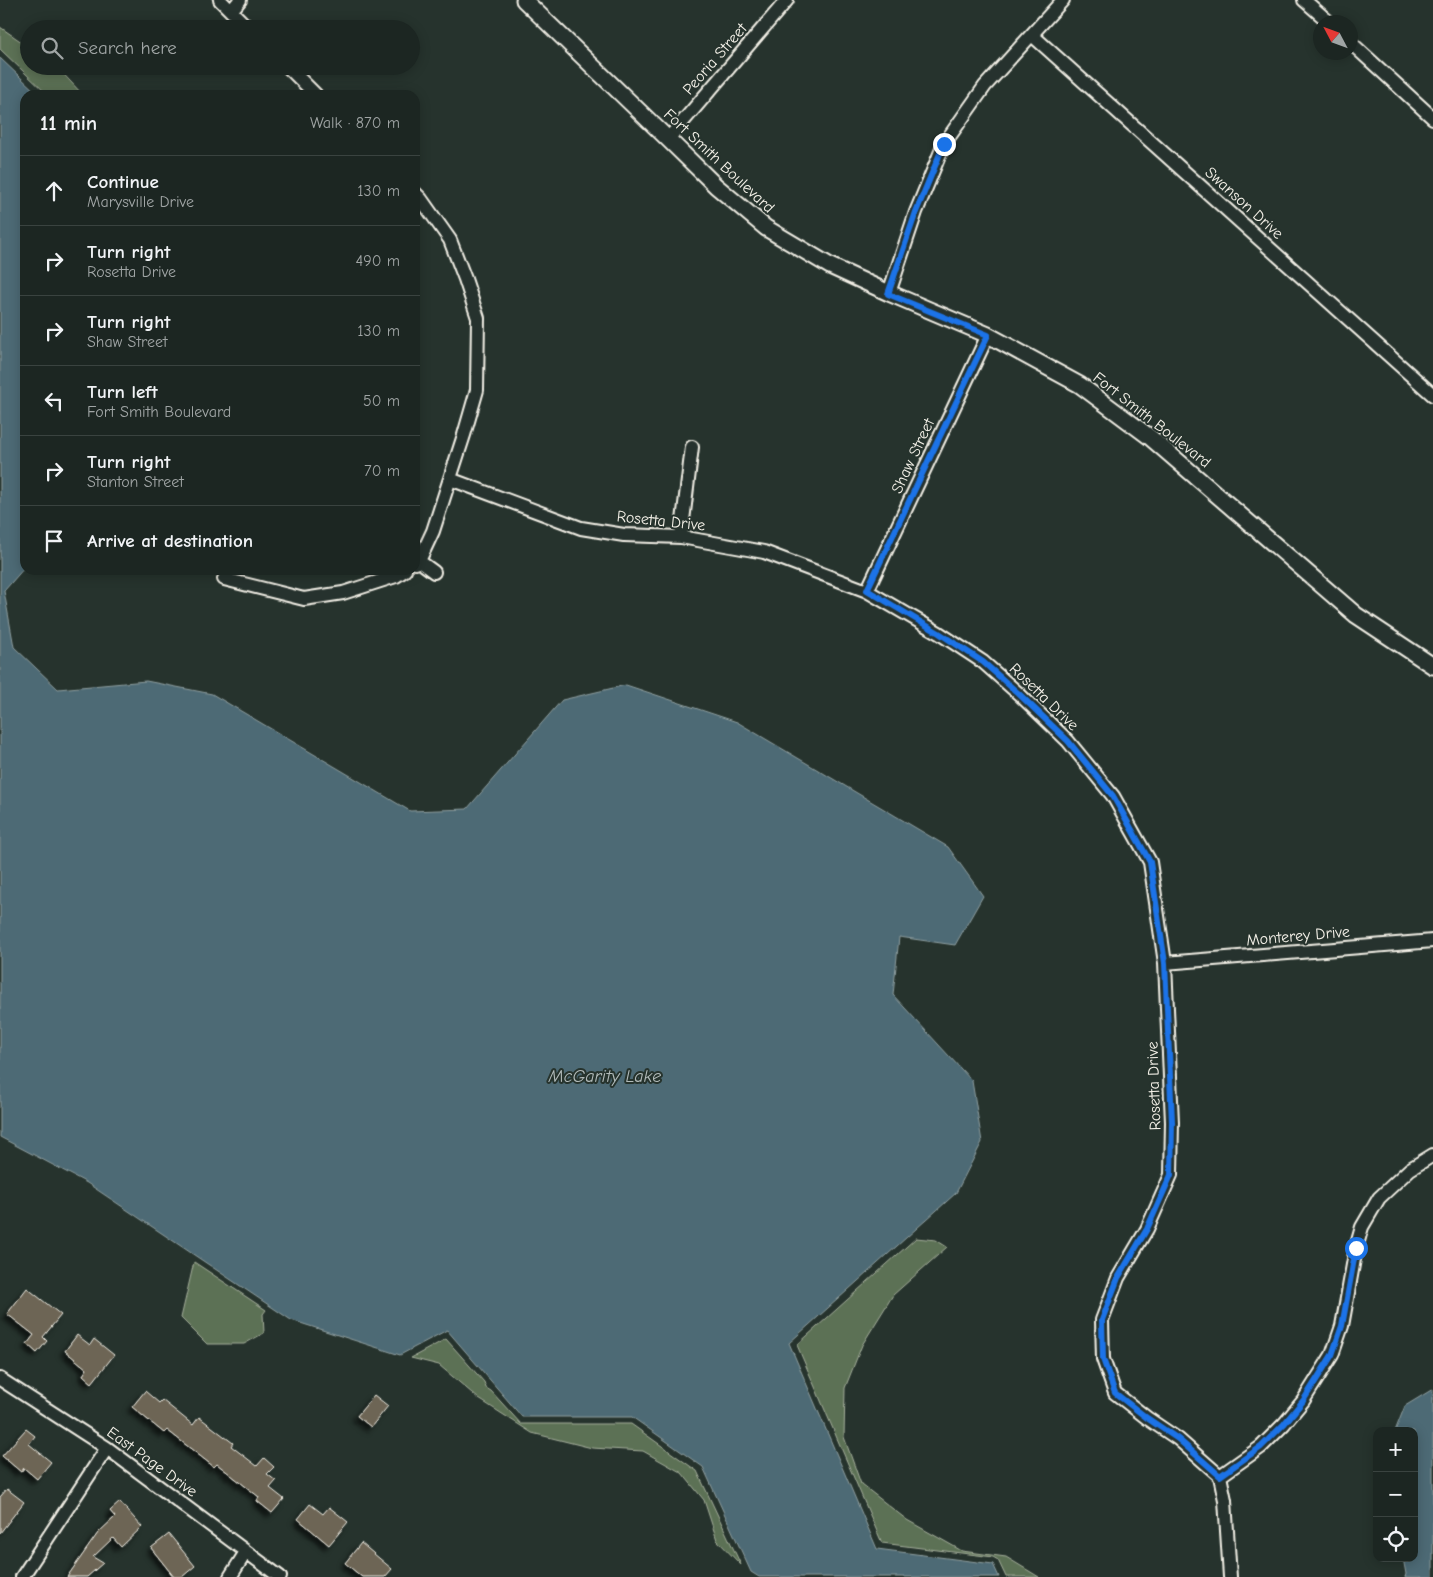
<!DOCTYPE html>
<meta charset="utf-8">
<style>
body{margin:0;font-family:"Comic Neue",sans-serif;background:#252e2a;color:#f1f3f6}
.controls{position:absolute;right:15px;bottom:15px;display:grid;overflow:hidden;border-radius:10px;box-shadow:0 2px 12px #0003}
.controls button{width:45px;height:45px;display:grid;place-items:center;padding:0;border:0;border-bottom:1px solid #3a4340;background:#1c2622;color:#f1f3f6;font:25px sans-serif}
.compass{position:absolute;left:1313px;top:15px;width:45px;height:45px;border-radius:50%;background:#1c2622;box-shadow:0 2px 12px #0003;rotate:311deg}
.stop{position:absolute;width:15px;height:15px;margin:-11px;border:4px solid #1a73e8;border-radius:50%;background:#fff}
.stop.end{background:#1a73e8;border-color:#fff;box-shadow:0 1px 5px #0008}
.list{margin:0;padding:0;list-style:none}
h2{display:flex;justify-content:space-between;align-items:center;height:65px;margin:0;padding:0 20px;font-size:21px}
h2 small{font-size:16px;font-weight:400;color:#a0a5a5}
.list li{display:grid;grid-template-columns:32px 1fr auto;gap:15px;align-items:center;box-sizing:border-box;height:70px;padding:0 20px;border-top:1px solid #3a4340}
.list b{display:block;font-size:19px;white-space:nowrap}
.list p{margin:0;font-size:16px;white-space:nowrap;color:#a0a5a5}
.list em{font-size:16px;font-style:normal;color:#a0a5a5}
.icon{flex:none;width:28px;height:28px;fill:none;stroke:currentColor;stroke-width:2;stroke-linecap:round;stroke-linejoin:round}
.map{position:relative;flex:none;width:1433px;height:1577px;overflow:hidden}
.search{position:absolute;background:#1c2622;box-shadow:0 2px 12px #0003;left:20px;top:20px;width:400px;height:55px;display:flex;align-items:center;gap:12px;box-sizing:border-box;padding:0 18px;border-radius:28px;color:#a0a5a5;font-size:19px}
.panel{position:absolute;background:#1c2622;box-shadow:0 2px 12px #0003;left:20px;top:90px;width:400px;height:485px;border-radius:15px}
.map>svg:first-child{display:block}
.green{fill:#5b7155;stroke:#a8b19e}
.water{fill:#4e6a74;stroke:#90a0a2}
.building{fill:#6d6555;stroke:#f4f1e8;filter:url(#shadow)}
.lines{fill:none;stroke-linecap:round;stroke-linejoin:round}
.minor-casing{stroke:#f4f1e8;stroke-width:16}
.tertiary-casing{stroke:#f4f1e8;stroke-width:19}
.minor{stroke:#26332d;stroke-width:12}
.tertiary{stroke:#26332d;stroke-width:15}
.route{stroke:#1a73e8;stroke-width:6}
.labels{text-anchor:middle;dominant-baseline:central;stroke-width:4;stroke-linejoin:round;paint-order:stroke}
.street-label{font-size:16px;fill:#f4f1e8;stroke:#26332d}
.water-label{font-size:18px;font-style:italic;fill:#b2bbba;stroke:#26332d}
</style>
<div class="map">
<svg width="1433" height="1577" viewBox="0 0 1433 1577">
<defs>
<filter id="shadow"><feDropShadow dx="-4.5" dy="4.5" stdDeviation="2.5" flood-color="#0009"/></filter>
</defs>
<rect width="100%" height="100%" fill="#26332d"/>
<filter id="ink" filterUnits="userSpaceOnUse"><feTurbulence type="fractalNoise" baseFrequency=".02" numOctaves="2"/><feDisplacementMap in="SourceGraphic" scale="10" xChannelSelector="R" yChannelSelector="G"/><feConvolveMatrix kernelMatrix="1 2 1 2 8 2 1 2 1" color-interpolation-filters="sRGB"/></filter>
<g filter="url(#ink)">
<path class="green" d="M0,27L29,47V66H56L83,95H48L0,49Z
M916,1238L936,1240L947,1247L893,1295L862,1345L845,1388L844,1437L861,1484L907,1520L962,1551L1006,1557L1039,1577H1006L998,1560L993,1557L882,1543L797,1345Z
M194,1262L266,1310L263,1314L264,1333L244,1344H207L181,1318Z
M446,1339L484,1382L486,1388L491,1391L521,1424H631L697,1471L741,1565L717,1540L704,1500L682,1473L643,1451L592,1448L532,1433L479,1399L439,1365L411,1358Z"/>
<path class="water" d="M0,58L39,95H25V567L4,591L14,647L58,689L146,681L212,694L410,811L467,809L562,700L626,685L737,722L948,847L983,896L955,945L899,937L893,995L972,1081L982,1142L956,1193L789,1343L877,1549L993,1564L999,1577H759L751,1572L703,1467L632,1417H522L447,1330L400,1355L291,1320L87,1183L0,1137Z
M1433,1389V1577H1405L1406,1574L1403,1558H1414V1431H1395L1405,1406Z"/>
<path class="building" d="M27,1288L61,1315L43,1337L47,1341L37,1353L27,1344L34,1335L7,1314Z
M77,1335L90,1345L94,1339L114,1355L92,1383L83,1375L87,1369L65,1351Z
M145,1391L159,1403L162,1400L193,1425L199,1417L233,1443L231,1446L257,1466L264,1458L274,1467L267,1474L276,1481L270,1488L284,1499L272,1513L257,1501L259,1497L217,1464L214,1467L167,1430L164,1433L132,1407Z
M374,1395L388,1406L371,1427L357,1416Z
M26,1429L35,1436L29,1444L51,1462L37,1479L24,1468L21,1472L2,1456Z
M7,1489L24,1502L0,1533V1497Z
M120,1502L142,1527L121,1547L113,1538L93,1557L103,1563L87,1577H67L98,1533L115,1517L110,1511Z
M310,1504L323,1514L329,1507L348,1522L329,1545L298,1519Z
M169,1534L195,1566L182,1577H174L151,1548Z
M361,1543L392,1569L385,1577H362L345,1563Z"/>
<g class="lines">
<defs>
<path id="minor" d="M220,0L249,29
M1304,0L1329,22
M231,11L240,0
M1032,35L1433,395
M1350,42L1433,118
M287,66L316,95
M668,139L787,0
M415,193L421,199L450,240L465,279L478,318L477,390L464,435L433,531L419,561L415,563
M889,293L916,212L944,144L985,86L1063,0
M450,479L581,528L624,535L681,537L764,552L867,591L939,633L983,662L1019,694L1068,741L1113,796L1150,862L1165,963L1172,1122L1171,1175L1147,1229L1118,1278L1102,1320L1103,1359L1115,1393L1147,1418L1178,1439L1220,1476
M681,537L692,447
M419,561L434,572
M224,579L304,599L343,593L396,576L405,570
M867,591L988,335
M1165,963L1433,941
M0,1379L107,1448L280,1577
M1220,1476L1261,1447L1284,1424L1303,1401L1332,1355L1342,1326L1356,1248L1362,1227L1379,1198L1410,1169L1433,1155
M1220,1476L1225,1500L1230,1577
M22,1577L107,1448
M230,1577L246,1552"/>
<path id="tertiary" d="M524,0L668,139L716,186L766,228L830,266L889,293L988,335L1080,385L1151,438L1356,615L1433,666"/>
</defs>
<use href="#minor" class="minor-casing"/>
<use href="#tertiary" class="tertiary-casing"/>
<use href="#minor" class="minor"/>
<use href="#tertiary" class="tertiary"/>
</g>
</g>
<g class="lines" filter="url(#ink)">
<path class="route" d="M944,144L916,212L888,294L988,335L867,590L939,633L983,662L1019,694L1068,741L1113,796L1150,862L1165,963L1172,1122L1171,1175L1147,1229L1118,1278L1102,1320L1103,1359L1115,1393L1147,1418L1178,1439L1220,1476L1261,1447L1284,1424L1303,1401L1332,1355L1342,1326L1356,1248"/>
</g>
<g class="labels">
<g class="street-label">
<text transform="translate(715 59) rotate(-49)">Peoria Street</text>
<text transform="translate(719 161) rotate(43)">Fort Smith Boulevard</text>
<text transform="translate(1244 203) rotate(42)">Swanson Drive</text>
<text transform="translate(1152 420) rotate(38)">Fort Smith Boulevard</text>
<text transform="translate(913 456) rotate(-65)">Shaw Street</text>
<text transform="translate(661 521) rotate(6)">Rosetta Drive</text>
<text transform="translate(1044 697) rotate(44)">Rosetta Drive</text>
<text transform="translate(1298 936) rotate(-5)">Monterey Drive</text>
<text transform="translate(1154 1086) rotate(-92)">Rosetta Drive</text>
<text transform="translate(152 1462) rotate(36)">East Page Drive</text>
</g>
<g class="water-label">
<text x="605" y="1076">McGarity Lake</text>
</g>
</g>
</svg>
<div class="controls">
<button>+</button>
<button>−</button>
<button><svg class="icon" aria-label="locate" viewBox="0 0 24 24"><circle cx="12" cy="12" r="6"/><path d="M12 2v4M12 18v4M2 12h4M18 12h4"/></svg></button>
</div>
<svg class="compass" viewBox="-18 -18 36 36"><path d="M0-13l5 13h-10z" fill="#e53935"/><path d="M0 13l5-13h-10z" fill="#a0a5a5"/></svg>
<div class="stop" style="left:1356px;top:1248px"></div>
<div class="stop end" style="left:944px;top:144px"></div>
<div class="search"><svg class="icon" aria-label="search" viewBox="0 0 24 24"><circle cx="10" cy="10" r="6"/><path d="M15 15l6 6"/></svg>Search here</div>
<section class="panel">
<h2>11 min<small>Walk · 870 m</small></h2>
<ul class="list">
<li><svg class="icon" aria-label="ahead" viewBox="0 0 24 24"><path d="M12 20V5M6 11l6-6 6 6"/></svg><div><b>Continue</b><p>Marysville Drive</p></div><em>130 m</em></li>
<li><svg class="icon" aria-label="right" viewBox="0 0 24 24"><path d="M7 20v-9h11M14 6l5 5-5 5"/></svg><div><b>Turn right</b><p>Rosetta Drive</p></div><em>490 m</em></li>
<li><svg class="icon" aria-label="right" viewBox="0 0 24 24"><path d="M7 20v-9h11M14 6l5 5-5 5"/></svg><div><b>Turn right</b><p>Shaw Street</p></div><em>130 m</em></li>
<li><svg class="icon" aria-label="left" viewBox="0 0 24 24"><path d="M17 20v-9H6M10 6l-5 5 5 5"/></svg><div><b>Turn left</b><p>Fort Smith Boulevard</p></div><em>50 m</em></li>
<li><svg class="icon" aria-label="right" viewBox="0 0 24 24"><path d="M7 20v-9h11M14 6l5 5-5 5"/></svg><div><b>Turn right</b><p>Stanton Street</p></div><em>70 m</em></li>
<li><svg class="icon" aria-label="arrive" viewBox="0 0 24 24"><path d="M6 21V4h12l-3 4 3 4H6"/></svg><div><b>Arrive at destination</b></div></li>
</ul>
</section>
</div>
